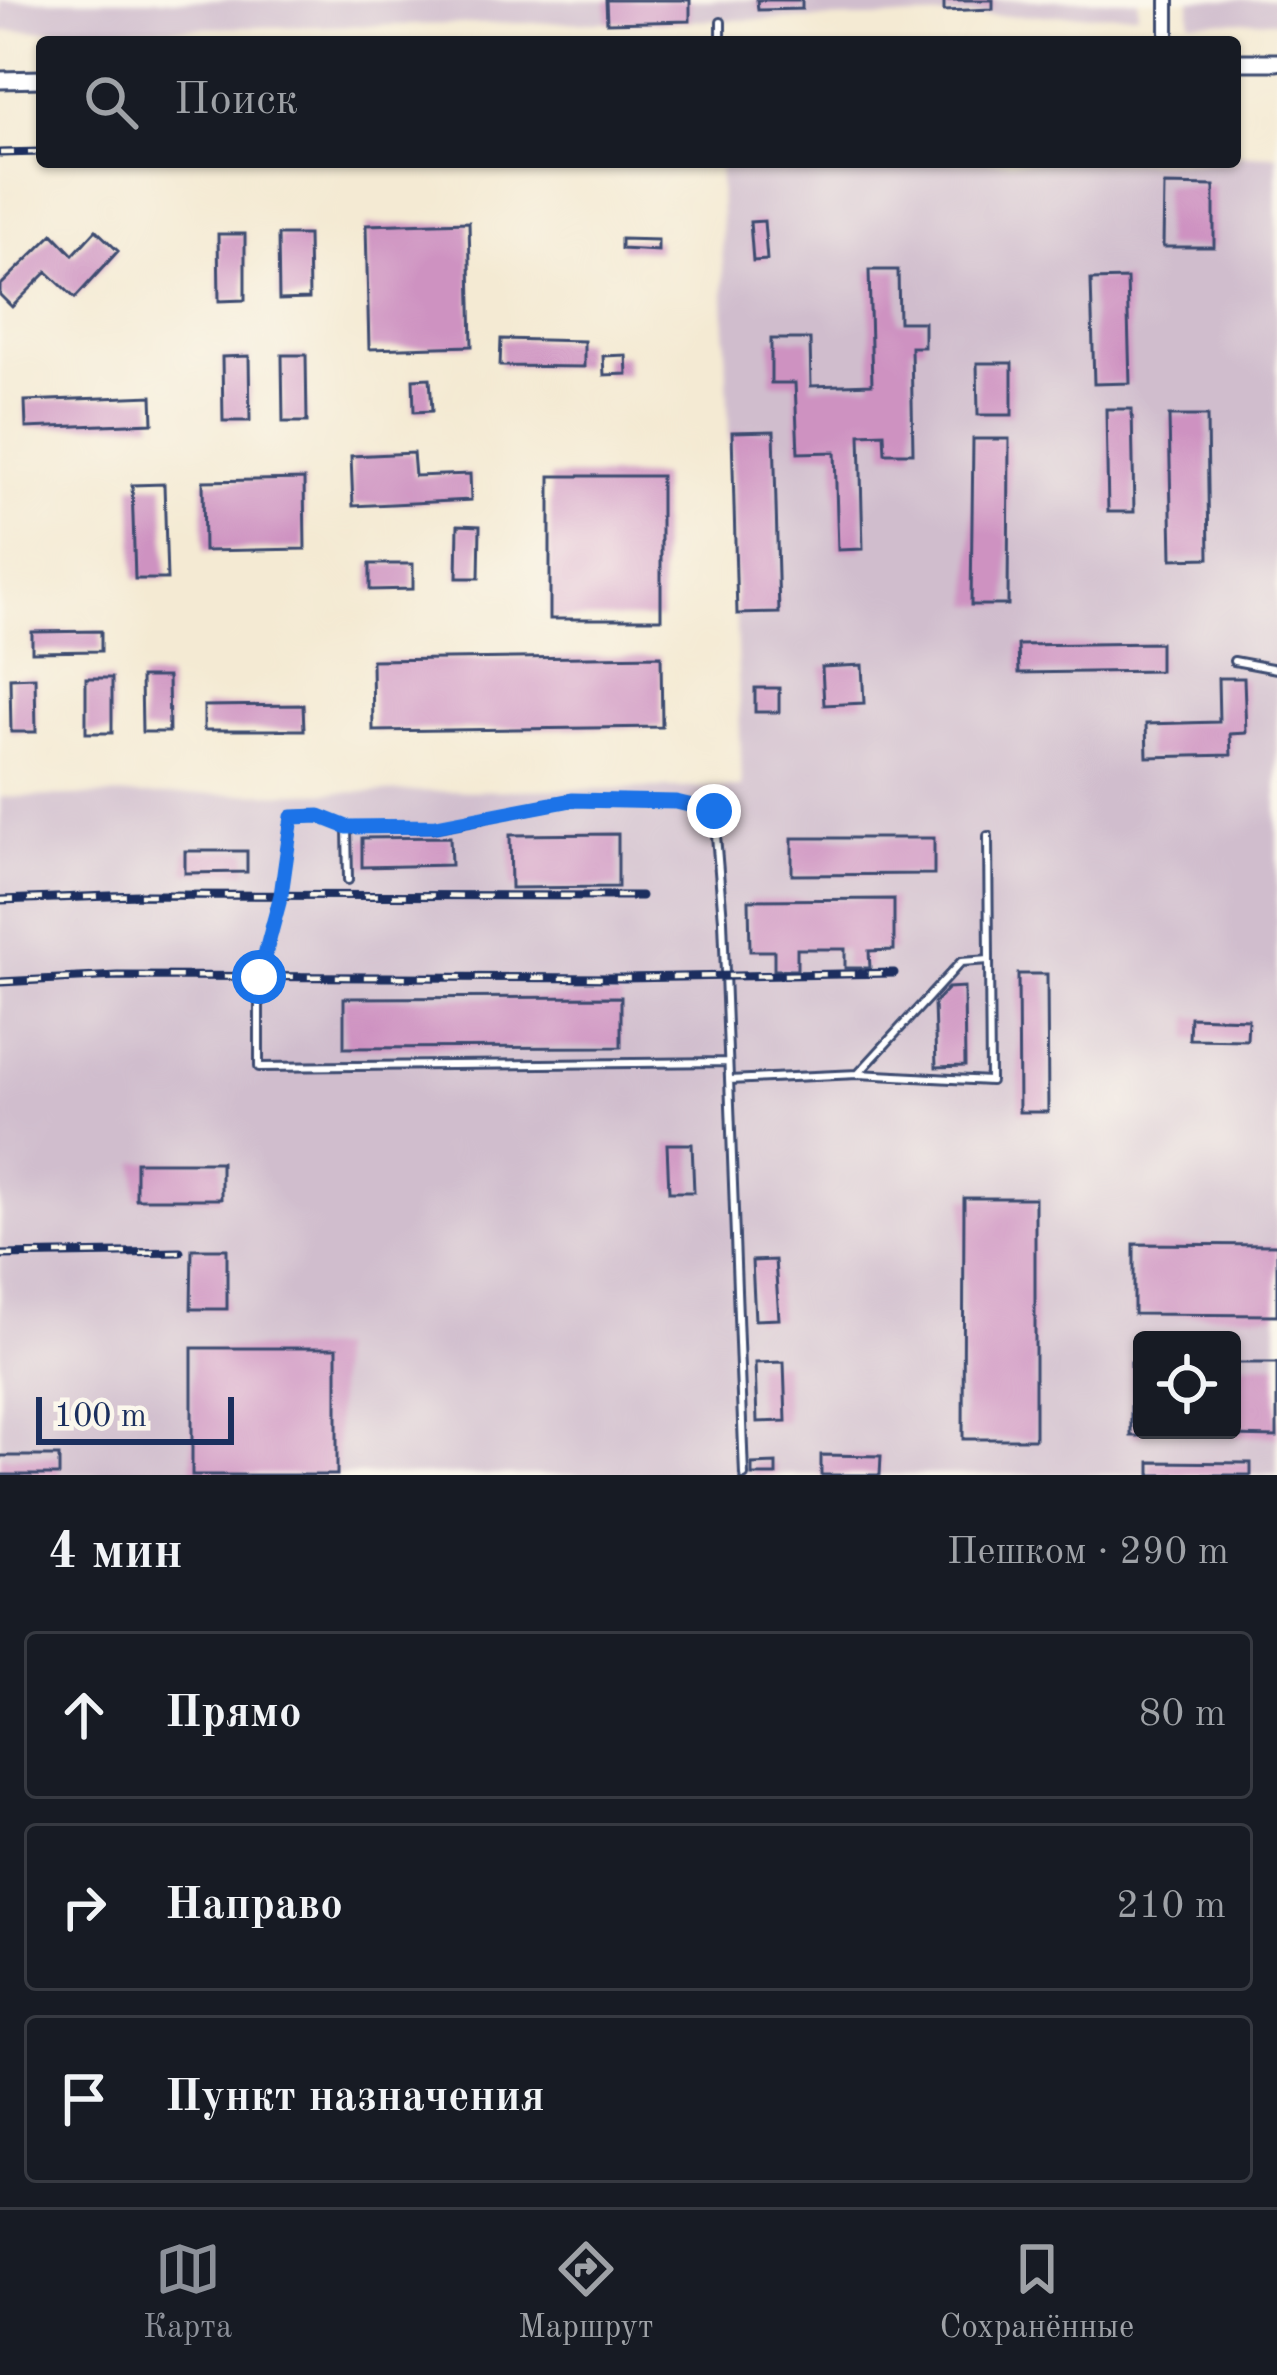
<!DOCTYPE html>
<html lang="ru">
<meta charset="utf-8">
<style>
body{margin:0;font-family:"Old Standard TT",serif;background:#242831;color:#f1f3f6}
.controls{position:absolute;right:36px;bottom:36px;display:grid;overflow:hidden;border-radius:12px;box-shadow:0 3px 9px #0004}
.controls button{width:108px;height:108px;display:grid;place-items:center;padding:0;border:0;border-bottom:3px solid #363941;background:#171b24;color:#f1f3f6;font:60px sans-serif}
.scale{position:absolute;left:36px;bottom:30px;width:198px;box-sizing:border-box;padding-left:12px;border:6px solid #1b2f5e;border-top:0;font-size:33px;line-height:42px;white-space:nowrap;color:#1b2f5e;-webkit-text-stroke:9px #fbf7ec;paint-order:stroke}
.stop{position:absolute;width:36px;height:36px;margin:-27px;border:9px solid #1a73e8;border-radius:50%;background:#fff}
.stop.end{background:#1a73e8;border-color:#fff;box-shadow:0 3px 12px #0008}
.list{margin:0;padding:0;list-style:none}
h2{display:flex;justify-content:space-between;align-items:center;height:156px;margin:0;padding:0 48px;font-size:51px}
h2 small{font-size:39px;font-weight:400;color:#9ea1a6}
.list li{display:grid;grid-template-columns:78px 1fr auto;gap:36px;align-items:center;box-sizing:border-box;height:168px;margin:0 24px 24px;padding:0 24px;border:3px solid #363941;border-radius:12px}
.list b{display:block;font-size:45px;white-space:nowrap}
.list em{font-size:39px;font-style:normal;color:#9ea1a6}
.icon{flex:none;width:66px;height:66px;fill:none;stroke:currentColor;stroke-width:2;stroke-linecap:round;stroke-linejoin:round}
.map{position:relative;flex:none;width:1277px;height:1475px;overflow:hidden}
.search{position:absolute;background:#171b24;box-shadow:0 3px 9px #0004;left:36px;right:36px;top:36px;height:132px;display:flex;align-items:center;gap:30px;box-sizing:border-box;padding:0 42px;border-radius:12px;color:#9ea1a6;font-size:45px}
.sheet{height:732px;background:#171b24}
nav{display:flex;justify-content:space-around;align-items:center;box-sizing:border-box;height:168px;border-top:3px solid #363941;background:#171b24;font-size:33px;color:#9ea1a6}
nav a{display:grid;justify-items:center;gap:6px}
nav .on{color:#8c9099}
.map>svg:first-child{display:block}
.industrial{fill:#d0bdcd;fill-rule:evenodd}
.building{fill:#ce92c1}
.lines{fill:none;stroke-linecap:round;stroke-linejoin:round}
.service-casing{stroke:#3c4b70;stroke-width:12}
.minor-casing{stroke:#3c4b70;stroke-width:18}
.tertiary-casing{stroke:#3c4b70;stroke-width:21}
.service{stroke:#fff;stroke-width:6}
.minor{stroke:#fff;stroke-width:12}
.tertiary{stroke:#fff;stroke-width:15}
.rail-casing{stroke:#1b2f5e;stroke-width:9}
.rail{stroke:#fbf7ec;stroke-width:4.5;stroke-dasharray:14;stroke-linecap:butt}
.route{stroke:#1a73e8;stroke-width:15}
</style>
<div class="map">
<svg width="1277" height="1475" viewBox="0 0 1277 1475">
<rect width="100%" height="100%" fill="#fbf7ec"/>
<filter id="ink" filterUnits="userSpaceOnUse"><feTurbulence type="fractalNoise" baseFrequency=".00833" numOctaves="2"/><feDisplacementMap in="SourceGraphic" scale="24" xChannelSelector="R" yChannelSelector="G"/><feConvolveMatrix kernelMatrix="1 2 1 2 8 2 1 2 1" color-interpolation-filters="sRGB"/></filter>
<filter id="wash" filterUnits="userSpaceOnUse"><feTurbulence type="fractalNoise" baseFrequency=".004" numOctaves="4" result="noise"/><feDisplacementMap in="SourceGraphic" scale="48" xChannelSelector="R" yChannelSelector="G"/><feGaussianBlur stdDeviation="2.7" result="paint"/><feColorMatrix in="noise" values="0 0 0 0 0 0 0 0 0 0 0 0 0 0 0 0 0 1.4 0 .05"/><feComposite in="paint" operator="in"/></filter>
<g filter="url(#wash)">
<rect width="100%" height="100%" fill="#f4ead3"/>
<path class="industrial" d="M0,0H1138V14L0,31Z
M1190,0H1277V21L1190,22Z
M1235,154L1277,155V1475H0V797L742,787L719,162H1235ZM1142,1340H1232V1430H1142Z"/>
<g id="blocks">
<path class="building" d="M606,0H690V21L607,23Z
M757,0H802V9L758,10Z
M944,0H993V9L944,11Z
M1164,185L1214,186V247H1163Z
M764,221L767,260L753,261L750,222Z
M469,222L472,346L369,349L366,225Z
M96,230L118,251L75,298L47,272L12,307L0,295V286L53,234L73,255Z
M218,234H245V300L219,301Z
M278,235H308L309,299L279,300Z
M621,239L658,240V251L621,249Z
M869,270H898L899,322H924V347H911L913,453H885L884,433L860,434L863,549L838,550L835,452L798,453L795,383H771V339H810L811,386L872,384Z
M1127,279L1130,383L1094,384L1091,280Z
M501,339L584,341V367L500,366Z
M282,355H306L307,422H283Z
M626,355L627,374L604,375L603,356Z
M249,356L250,421H223L222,357Z
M977,363H1012V415H978Z
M430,378L432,411L414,412L413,379Z
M152,396L153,423L26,428L25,401Z
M1106,409H1132L1134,512H1108Z
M1169,416H1207L1209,558L1172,559Z
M774,431L779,613L737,614L732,432Z
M973,439H1009L1008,605H971Z
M413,453L415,476L470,474L471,500L353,506L351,456Z
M550,476H661V619H550Z
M304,479L305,549L204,551L203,481Z
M164,484L167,579H135L132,485Z
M458,525L480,526L479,578H457Z
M370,564H413V589L370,590Z
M101,631V651L32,652V632Z
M1160,643V671L1019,673L1018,645Z
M661,656L662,727L373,731L372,660Z
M862,665L864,703L824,705L822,667Z
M35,677L36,732H11L10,678Z
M141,677H168L169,732H142Z
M86,678H112V733H86Z
M1218,678H1244L1246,733L1230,734L1231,755L1147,757L1146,724L1219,722Z
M755,688H779V712H755Z
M303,705L304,730H204V706Z
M618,834V887L511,888L510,835Z
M450,837L451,865L362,867V838Z
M792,838H934V874L792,875Z
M185,851H247V872L185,873Z
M894,899V950L869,951L870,968H845V949H797V970H774V951H750L749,900Z
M1018,974H1047L1048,1112H1019Z
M964,987L965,1066L936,1067L934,1003L948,988Z
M621,997V1047L344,1048V998Z
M1190,1017L1248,1019L1247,1040L1189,1039Z
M667,1144H692L694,1192H669Z
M136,1162H221V1199H136Z
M964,1198H1035V1439H963Z
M1134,1244L1277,1245V1315L1134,1314Z
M192,1249H227V1309H191Z
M775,1260L779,1319L755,1320L752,1261Z
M192,1348H337V1475H192Z
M784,1362L786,1421L757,1422L755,1363Z
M1131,1362H1142V1436H1131Z
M1232,1363H1277V1437L1232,1436Z
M821,1455L881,1456L880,1475H821Z
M0,1456H59V1475H0Z
M1150,1462L1251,1463V1475H1150Z
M776,1463V1475H752V1464Z"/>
</g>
</g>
<g filter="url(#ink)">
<use href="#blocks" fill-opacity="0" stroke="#3c4b70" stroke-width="3"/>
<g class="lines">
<defs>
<path id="service" d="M721,42V22
M1234,661L1277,669
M347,827L319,816L292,817L281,895L259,977V1067L726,1062
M348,880L347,827H436L571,800L676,802L714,811L723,920L744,1475
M858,1074L961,962L989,960
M729,1080L858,1074L990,1081L988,836"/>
<path id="minor" d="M1167,0V42"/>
<path id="tertiary" d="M1235,62H1277
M0,80L42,79"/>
</defs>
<use href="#service" class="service-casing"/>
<use href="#minor" class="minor-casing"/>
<use href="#tertiary" class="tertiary-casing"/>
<use href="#service" class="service"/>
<use href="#minor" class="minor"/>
<use href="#tertiary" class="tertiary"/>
<defs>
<path id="rail" d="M0,153L42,152
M0,900L138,895L641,896
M0,982L118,976L624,978L894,973
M0,1255L180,1252"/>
</defs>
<use href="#rail" class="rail-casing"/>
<use href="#rail" class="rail"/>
</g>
</g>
<g class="lines" filter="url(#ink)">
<path class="route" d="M259,977L281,895L292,817L319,816L347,827L436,826L572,800L676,802L714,811"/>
</g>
</svg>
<div class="controls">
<button><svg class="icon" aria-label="locate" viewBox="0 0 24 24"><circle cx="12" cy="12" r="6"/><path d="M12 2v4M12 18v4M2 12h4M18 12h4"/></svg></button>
</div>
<div class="scale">100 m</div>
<div class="stop" style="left:259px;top:977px"></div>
<div class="stop end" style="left:714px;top:811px"></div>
<div class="search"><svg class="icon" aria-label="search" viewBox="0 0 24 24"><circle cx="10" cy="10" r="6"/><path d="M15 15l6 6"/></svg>Поиск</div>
</div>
<section class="sheet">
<h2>4 мин<small>Пешком · 290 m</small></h2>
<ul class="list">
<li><svg class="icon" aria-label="ahead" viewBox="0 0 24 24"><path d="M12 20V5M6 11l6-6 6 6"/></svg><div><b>Прямо</b></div><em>80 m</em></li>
<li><svg class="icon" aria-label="right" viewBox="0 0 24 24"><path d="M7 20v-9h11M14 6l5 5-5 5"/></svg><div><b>Направо</b></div><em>210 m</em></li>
<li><svg class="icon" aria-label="arrive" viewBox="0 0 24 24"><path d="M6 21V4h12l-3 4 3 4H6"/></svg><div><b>Пункт назначения</b></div></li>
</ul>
</section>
<nav>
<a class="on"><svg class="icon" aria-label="map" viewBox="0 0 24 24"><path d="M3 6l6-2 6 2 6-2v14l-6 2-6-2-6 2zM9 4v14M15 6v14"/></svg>Карта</a>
<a><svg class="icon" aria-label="directions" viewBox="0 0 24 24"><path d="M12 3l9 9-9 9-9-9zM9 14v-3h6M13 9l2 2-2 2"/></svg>Маршрут</a>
<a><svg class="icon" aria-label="saved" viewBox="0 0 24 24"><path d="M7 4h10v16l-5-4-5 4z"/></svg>Сохранённые</a>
</nav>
